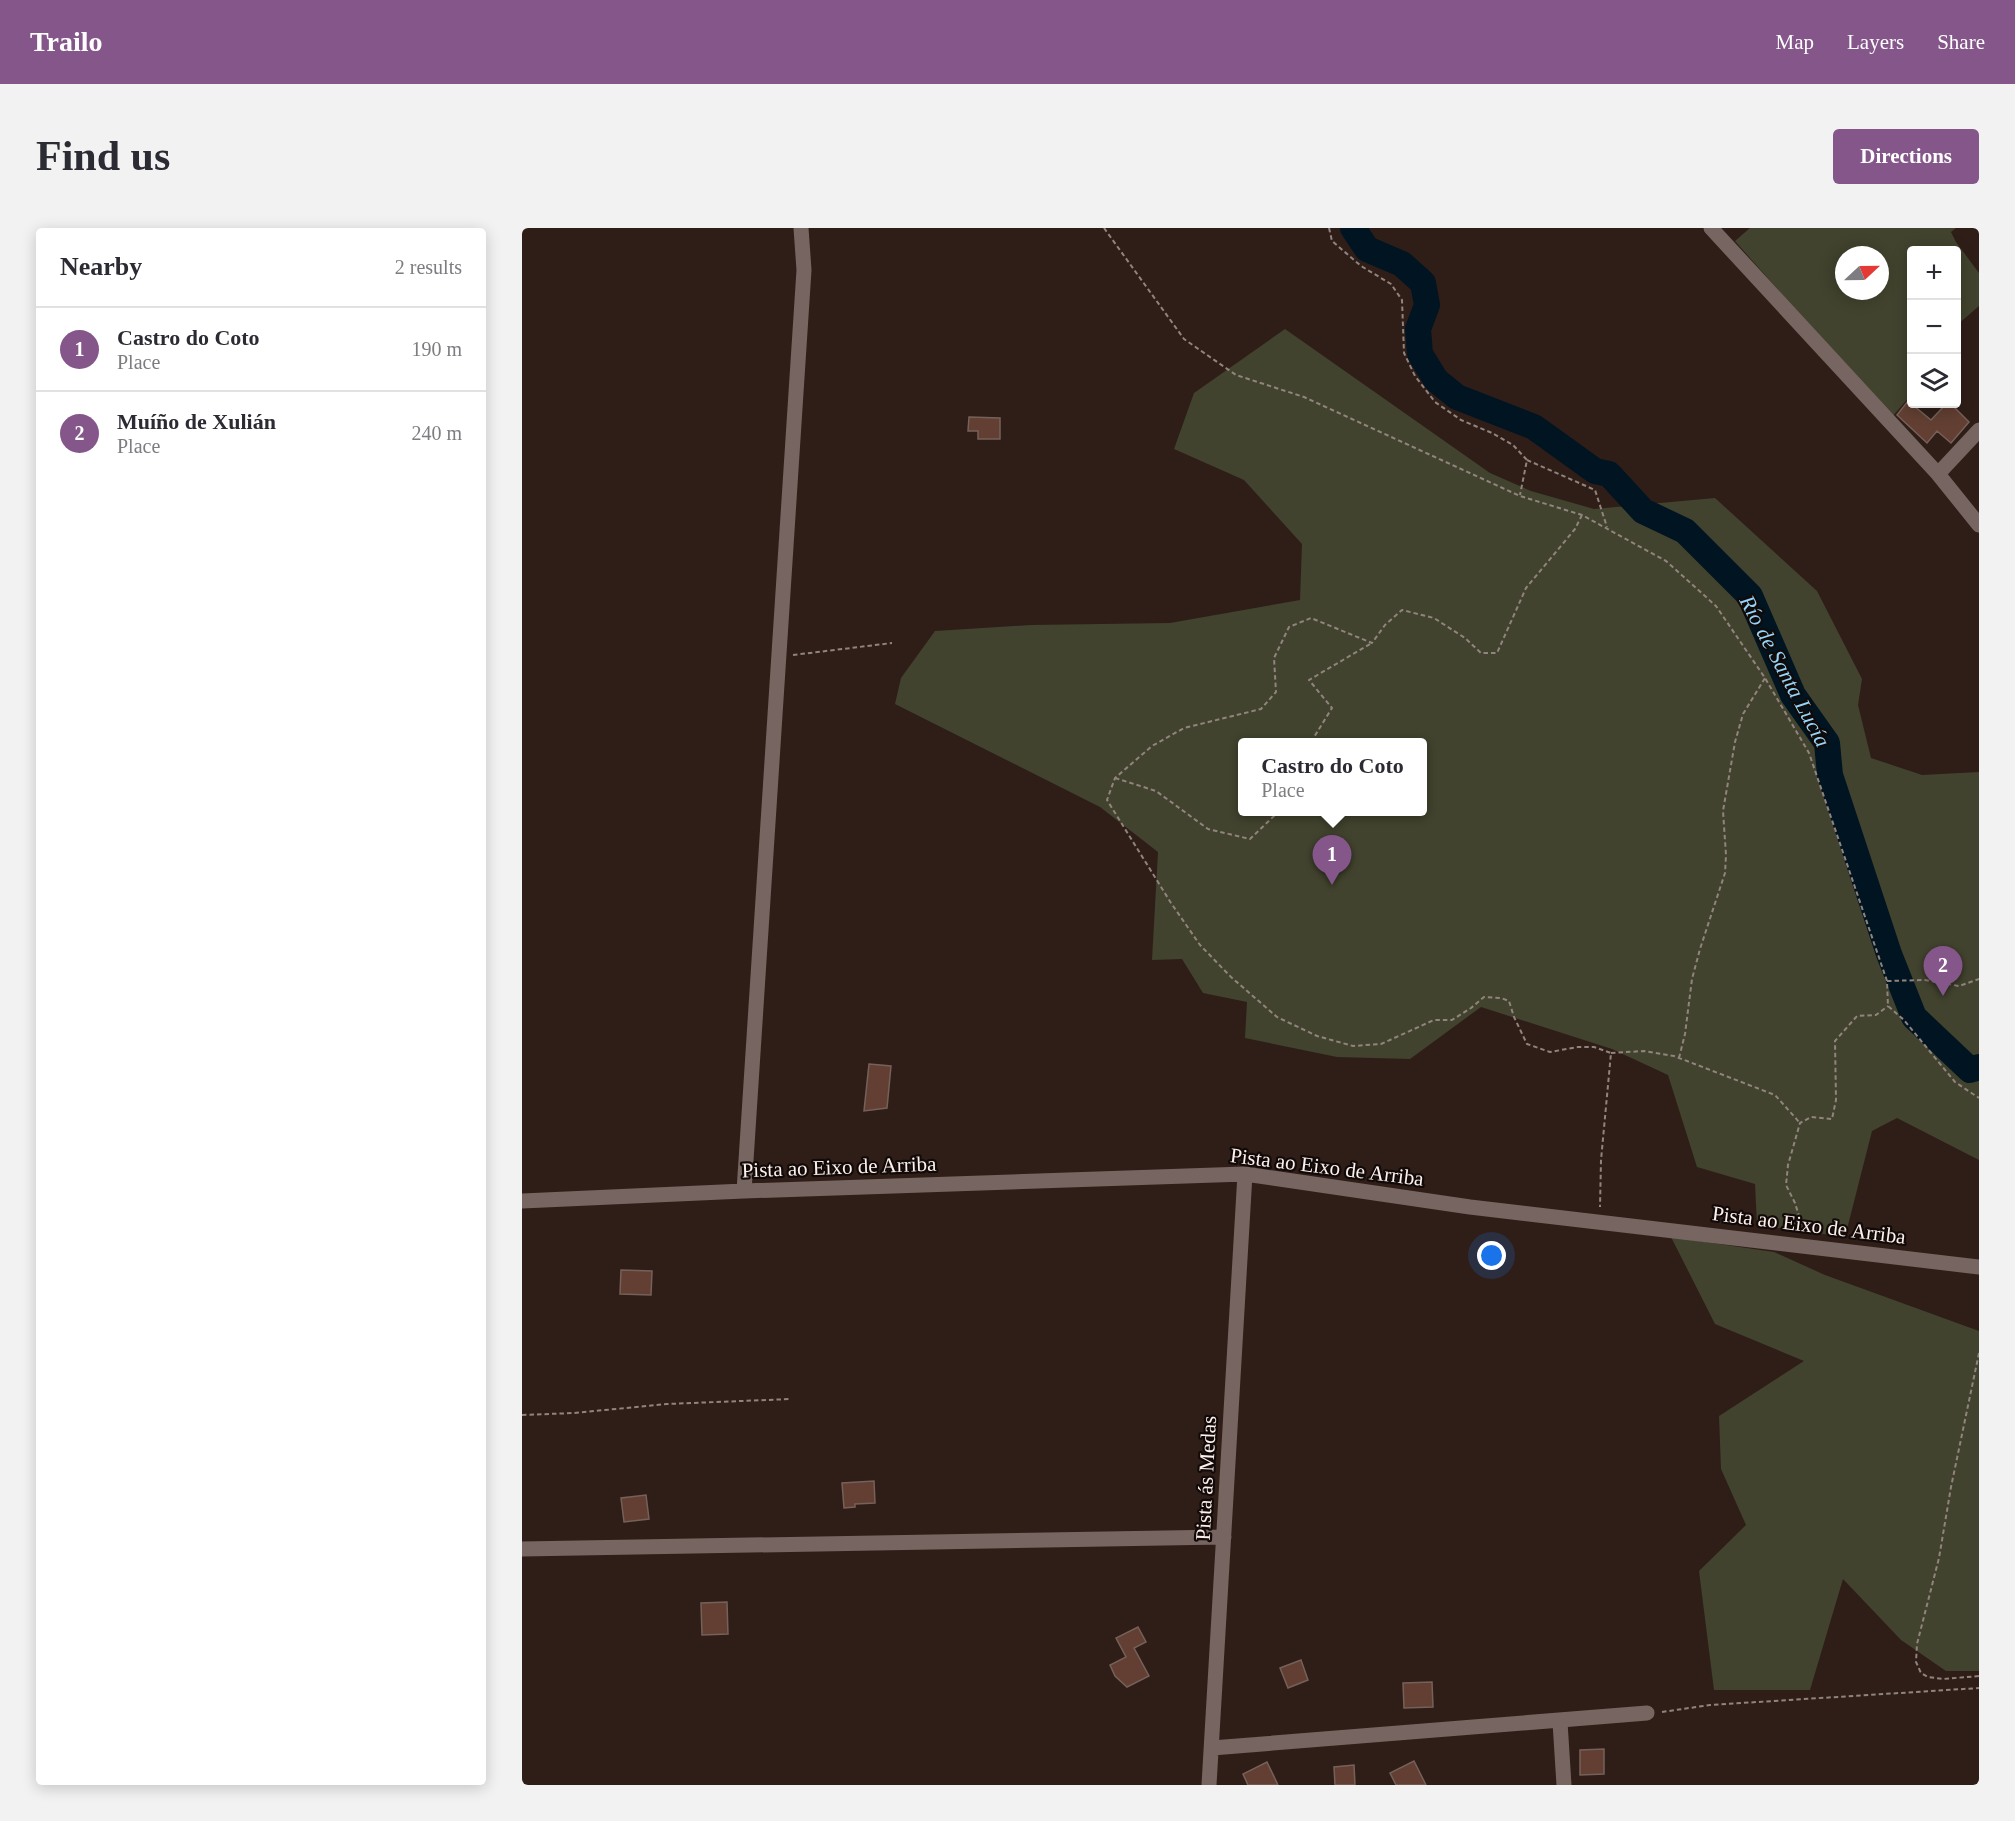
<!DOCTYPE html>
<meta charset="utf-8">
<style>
body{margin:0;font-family:Georgia,serif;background:#f2f2f3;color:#2b2b33}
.controls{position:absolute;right:18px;top:18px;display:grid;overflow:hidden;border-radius:6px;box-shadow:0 3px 15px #0003}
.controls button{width:54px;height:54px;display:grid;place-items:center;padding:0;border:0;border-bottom:2px solid #e1e1e2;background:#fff;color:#2b2b33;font:30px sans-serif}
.compass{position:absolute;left:1313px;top:18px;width:54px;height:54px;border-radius:50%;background:#fff;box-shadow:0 3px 15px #0003;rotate:68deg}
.you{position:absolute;left:970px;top:1028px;width:21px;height:21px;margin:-15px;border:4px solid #fff;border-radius:50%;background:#1a73e8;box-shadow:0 0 0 9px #1a73e833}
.badge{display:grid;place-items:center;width:39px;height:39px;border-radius:50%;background:#84568a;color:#fff;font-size:20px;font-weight:700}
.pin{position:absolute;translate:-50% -50px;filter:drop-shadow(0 2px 3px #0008)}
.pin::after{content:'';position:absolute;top:32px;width:21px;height:18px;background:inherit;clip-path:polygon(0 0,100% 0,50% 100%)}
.popup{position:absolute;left:716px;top:510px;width:189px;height:78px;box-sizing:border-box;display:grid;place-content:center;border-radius:6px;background:#fff;filter:drop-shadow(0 2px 4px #0005);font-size:20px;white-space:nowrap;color:#7c7c81}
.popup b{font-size:22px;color:#2b2b33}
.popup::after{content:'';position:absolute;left:50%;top:100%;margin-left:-12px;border:12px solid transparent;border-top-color:#fff}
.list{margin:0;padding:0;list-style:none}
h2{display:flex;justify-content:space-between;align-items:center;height:78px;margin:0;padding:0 24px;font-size:26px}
h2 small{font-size:20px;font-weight:400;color:#7c7c81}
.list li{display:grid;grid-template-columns:39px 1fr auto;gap:18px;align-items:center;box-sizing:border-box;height:84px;padding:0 24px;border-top:2px solid #e1e1e2}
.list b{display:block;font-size:22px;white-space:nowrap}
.list p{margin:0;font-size:20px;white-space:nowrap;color:#7c7c81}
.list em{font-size:20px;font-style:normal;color:#7c7c81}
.icon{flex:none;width:33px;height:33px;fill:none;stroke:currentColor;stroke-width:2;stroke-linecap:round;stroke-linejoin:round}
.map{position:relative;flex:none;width:1457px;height:1557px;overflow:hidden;border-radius:6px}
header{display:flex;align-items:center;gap:36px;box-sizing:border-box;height:84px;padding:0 30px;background:#84568a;color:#fff}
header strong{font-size:28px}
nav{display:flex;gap:33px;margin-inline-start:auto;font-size:21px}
.intro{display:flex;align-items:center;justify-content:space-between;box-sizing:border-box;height:144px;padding:0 36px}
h1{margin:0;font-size:42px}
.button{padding:15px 27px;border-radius:6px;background:#84568a;color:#fff;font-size:21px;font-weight:700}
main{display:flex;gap:36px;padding:0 36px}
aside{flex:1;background:#fff;border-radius:6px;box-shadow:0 3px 15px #0003}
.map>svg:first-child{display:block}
.green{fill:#41432e;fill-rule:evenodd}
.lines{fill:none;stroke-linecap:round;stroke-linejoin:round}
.river{stroke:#001422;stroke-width:26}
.building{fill:#623f32;stroke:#756159;stroke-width:1.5}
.path{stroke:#91837e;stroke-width:2;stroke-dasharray:4.5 3;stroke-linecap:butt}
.street{stroke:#776561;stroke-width:15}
.labels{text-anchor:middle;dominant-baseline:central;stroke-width:4.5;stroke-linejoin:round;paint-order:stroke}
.street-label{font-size:21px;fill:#fdf1ed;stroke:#120a08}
.water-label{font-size:22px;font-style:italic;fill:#94d6fb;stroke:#120a08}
</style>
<header>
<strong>Trailo</strong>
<nav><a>Map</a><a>Layers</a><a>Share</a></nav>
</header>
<div class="intro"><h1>Find us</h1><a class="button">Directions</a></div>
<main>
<aside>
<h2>Nearby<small>2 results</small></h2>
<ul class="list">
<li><span class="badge">1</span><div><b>Castro do Coto</b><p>Place</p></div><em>190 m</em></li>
<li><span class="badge">2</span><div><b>Muíño de Xulián</b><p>Place</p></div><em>240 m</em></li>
</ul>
</aside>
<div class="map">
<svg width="1457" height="1557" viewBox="0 0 1457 1557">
<rect width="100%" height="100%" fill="#2f1e18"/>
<path class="green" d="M1228,0H1434L1429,4L1434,14L1457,45V78L1435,97L1434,22H1390L1389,167L1369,190L1213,13ZM1322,27H1358V63H1322Z
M763,101L968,245L1009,263L1072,281L1193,270L1295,363L1340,451L1336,477L1349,530L1400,547L1457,544V932L1375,890L1350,903L1323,1009L1235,997L1233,956L1175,939L1146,847L1090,821L959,779L888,831L815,829L723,810L725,774L681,765L660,731L630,732L636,624L578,579L373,476L379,450L413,403L509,397L648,395L778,372L780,316L722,252L652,221L672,165ZM720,514H900V584H720Z
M1149,1009L1252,1024L1303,1047L1457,1103V1443H1424L1379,1412L1321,1351L1288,1462H1192L1177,1343L1224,1297L1199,1241L1197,1188L1282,1133L1193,1096Z"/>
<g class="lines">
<path class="river" d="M831,0L845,21L880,36L901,55L905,77L896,101L898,126L914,152L935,169L1012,199L1073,243L1087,246L1121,283L1163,303L1228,368L1271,467L1305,515L1308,547L1367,726L1392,789L1448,842L1457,839"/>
</g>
<path class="building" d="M1386,173L1409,192L1424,176H1429L1447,194L1429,215L1415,203L1405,215L1375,187Z
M447,189L478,190V211H456V203H446Z
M347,836L369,838L365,880L342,883Z
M99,1042L130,1043L129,1067L98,1066Z
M352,1253L353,1275L333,1276V1279L322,1280L320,1255Z
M124,1267L127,1291L102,1294L99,1270Z
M205,1374L206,1406L180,1407L179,1375Z
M616,1399L624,1414L612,1420L627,1448L605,1459L593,1448L588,1437L604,1429L594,1410Z
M779,1432L786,1452L766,1460L758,1440Z
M910,1454L911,1479L882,1480L881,1455Z
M1082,1521V1546L1058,1547V1522Z
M892,1533L904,1557H874L868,1545Z
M745,1534L756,1557H726L721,1546Z
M832,1537L833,1557H813L812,1539Z"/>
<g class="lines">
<path class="path" d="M582,0L662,111L714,147L782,169L998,268L1060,287L1144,333L1194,378L1243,450L1287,525L1365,753L1366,778L1382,792L1433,854L1457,870
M807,0L810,13L839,38L869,56L880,72L882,125L893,148L913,174L939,192L970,205L991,217L1005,232L998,267
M1005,232L1073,262L1085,299
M1060,287L1053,301L1004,360L975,425H959L943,410L912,390L880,382L863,397L850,415L789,390L767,399L752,430L754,464L739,481L662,500L630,518L593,550L585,572L649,675L678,717L709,749L755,789L795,808L831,818L859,816L912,792H930L949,780L962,769L979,770L987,773L992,789L1005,816L1028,824L1056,819H1072L1089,825L1079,932L1078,979
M271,427L370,415
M789,514L810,480L787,452L848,416
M593,550L634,563L686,601L728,611L752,588L754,584
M1365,753L1403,752L1437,758L1457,751
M1089,825L1122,823L1152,828L1253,867L1278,895
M1157,830L1163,806L1170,751L1178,721L1203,645L1204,627L1201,583L1213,514L1221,486L1243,450
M1282,1004L1273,975L1264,957L1266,937L1278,895L1289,889L1310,891L1314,872L1313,813L1335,788L1354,787L1366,778
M1457,1125L1429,1259L1417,1330L1395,1416L1394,1434L1399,1445L1406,1449L1421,1451L1457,1448
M0,1187L52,1185L145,1176L269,1171
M1140,1484L1188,1477L1457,1460"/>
<path class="street" d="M1189,0L1416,246L1457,297
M1416,246L1457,202
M222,963L282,42L279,0
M0,973L222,963L723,946L948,979L1457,1039
M0,1321L702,1309
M1038,1494L1042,1557
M690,1520L1125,1485
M687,1557L723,946"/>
</g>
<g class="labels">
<g class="street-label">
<text transform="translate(317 939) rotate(-2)">Pista ao Eixo de Arriba</text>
<text transform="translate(805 939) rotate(7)">Pista ao Eixo de Arriba</text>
<text transform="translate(1287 997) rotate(7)">Pista ao Eixo de Arriba</text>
<text transform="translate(684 1250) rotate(-87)">Pista ás Medas</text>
</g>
<g class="water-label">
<text transform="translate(1263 443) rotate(62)">Río de Santa Lucía</text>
</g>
</g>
</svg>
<div class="controls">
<button>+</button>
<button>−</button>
<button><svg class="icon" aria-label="layers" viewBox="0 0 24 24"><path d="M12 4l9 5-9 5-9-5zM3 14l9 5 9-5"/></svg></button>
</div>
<svg class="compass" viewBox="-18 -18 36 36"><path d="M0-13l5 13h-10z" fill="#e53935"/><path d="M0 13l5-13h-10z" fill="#7c7c81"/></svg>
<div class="you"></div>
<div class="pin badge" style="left:810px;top:657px">1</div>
<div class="popup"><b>Castro do Coto</b>Place</div>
<div class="pin badge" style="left:1421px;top:768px">2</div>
</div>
</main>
